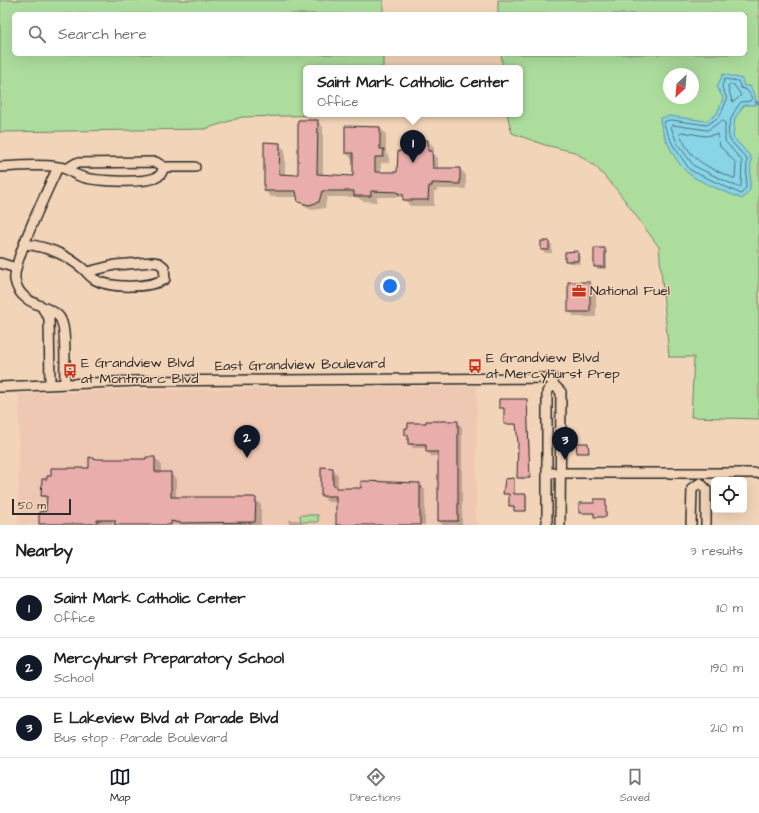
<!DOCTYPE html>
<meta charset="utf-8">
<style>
body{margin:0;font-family:"Architects Daughter",sans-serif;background:#f2f2f2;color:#222}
.controls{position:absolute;right:12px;bottom:12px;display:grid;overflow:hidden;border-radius:6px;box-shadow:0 4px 16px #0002}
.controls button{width:36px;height:36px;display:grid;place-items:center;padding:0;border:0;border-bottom:1px solid #e0e0e0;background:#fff;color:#222;font:20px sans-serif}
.compass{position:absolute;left:663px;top:68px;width:36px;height:36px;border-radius:50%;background:#fff;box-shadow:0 4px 16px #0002;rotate:206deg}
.scale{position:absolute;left:12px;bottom:10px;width:59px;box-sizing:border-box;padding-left:4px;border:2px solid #2b2b2b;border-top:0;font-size:11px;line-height:14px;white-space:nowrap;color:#2b2b2b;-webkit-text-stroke:3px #f2d4b8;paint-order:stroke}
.you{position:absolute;left:390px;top:286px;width:14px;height:14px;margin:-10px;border:3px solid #fff;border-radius:50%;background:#1a73e8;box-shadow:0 0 0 6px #1a73e833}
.badge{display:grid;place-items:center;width:26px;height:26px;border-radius:50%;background:#111827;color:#fff;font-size:13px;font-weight:700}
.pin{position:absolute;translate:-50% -33px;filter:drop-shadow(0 1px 2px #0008)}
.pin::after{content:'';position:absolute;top:21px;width:14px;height:12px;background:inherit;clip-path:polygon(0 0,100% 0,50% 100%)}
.popup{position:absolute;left:303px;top:65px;width:220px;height:52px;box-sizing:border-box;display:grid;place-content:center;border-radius:6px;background:#fff;filter:drop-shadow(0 1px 3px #0005);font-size:13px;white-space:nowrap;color:#767676}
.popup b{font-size:15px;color:#222}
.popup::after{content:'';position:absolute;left:50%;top:100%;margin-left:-8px;border:8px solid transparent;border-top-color:#fff}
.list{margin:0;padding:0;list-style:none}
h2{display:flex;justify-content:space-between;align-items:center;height:52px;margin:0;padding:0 16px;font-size:17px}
h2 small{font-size:13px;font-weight:400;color:#767676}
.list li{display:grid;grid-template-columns:26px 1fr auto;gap:12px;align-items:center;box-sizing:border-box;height:60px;padding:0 16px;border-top:1px solid #e0e0e0}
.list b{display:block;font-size:15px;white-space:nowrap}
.list p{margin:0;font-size:13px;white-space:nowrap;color:#767676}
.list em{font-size:13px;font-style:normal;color:#767676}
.icon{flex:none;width:22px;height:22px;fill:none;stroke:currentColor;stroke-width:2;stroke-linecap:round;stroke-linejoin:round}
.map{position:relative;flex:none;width:759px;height:525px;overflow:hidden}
.search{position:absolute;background:#fff;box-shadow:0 4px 16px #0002;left:12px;right:12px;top:12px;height:44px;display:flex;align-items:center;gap:10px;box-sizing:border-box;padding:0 14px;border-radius:6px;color:#767676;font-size:15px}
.sheet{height:232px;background:#fff}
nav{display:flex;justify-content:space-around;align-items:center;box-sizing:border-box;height:56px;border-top:1px solid #e0e0e0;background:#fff;font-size:11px;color:#767676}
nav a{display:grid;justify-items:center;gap:2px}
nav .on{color:#111827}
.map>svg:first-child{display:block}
.built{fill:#efc8b4}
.green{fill:#acdd9d;stroke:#6c8464;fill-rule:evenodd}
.water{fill:#88d5e8;stroke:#63919c}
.shadow{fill:#0003}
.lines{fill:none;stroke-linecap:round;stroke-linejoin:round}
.shore{stroke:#506f77;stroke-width:1}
.stream{stroke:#63919c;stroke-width:2.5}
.building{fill:#e9adab;stroke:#2b2b2b}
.minor-casing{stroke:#2b2b2b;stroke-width:12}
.minor{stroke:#f2d4b8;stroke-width:9}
.labels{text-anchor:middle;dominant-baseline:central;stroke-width:3;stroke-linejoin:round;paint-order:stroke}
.poi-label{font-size:14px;fill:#2b2b2b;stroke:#f2d4b8;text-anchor:start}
.street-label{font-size:14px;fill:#2b2b2b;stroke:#f2d4b8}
</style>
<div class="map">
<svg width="759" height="525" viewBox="0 0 759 525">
<rect width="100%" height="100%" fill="#f2d4b8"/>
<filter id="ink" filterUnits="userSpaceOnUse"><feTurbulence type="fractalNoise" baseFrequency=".025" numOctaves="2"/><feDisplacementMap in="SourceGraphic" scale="8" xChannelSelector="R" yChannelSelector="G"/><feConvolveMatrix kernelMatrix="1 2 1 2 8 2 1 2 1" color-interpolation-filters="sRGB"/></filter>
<g filter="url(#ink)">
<path class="built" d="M477,386L476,525H18L19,394L124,390Z"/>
<path class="green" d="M0,0H383V14H14V54H383V68H306V114L329,115L242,117L205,129L0,132Z
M498,0H759V419L691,417L694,357H669L659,247L617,190L596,167L575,152L545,145L512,133L507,114H520V68H503L501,54H745V14H498ZM669,74H693V98H669Z
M300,515H318V522H301Z"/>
<path class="water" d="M723,74L742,79L744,86H750L755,96L756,105H744L735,118L733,137L751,157L750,190L742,199C727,192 700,183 688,173C677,165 660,132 660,118L670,116L706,121L717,114L723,98L717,87Z"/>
<path class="shadow" d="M317,121L323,127V177H354V159H352L346,153L380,128L386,134V153L389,156V163H381V173H398L405,152L428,141L434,147V154L438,158V169H460L466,175V189H437V191H434V206H410L403,197H377V202L363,201L356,197H327L325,208L312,210L305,207L299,201L298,197H271L265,191L279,144L285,150V176H299Z
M549,242L552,245V253H545L542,250Z
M604,249L607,251V269H597L595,266Z
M577,252L580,255V264L569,263L566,260Z
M590,283L596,289V317H575L569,311Z
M527,400L530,451L529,459L530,479H520L517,425L505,424V408L500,407Z
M457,422L462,427V525H443L439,521V456H431L427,451V448H413L409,443V438L406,435Z
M588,444L589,453L578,452Z
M155,458L161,464V473H170L176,479V498L233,497L241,499L248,497L255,499L261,505V525L40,524L47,512L48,501L42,496L90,470L97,460H147Z
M332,469L338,475V489H362L419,484L425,490V525H333L337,524V502H328L322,496Z
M513,479L515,495L527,496V511H516L515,507L510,506V495L504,494V486Z
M605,500L607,517H596L595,514L580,512Z
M289,520H299L303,525H309H289Z"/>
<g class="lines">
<path class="shore" d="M725,79L738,81L741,88L747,90L752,98L750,101L741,102C733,112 725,127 730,140L747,159L746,188L741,194L690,170L673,145L664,125L665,121L671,120L707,125L720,116L727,99L722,87Z
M730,84L734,85L741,95L734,102L732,101L728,87Z
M722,121L725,122V141L742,161L741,186L740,188L694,166L677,143L671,127L673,125L707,130Z
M682,132L705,136L717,134L720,146L736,163L735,178H733C708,167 691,162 680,134Z"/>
<path class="stream" d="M756,102L759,103"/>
</g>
<path class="building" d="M298,120H318L317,174L353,176V153H345V126L380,127V149H384L383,157H375V172H397L398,151H404V140H428V151H432L433,168H460V184L432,183V186H429L428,200H403V194H398V192L371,191V196H354V191H322L319,202L309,205L298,202L296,191H264V142L280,143L279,174L298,175Z
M541,241H549V250H541Z
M594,248H605V267H594Z
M578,251V261H565V252Z
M568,282H590V312H568Z
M499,399H527L530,478H517L518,443L516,424H504V408H499Z
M426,421H458V521H438V452H426V444H408V435H405V428H408V423H426Z
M576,443H588L589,453H577Z
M89,457L97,459H146V457H155V472H171V497H253L256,498L255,522L181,523L171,521V525H115V520H97V523L90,524H39V512L46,511L47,496H41L42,479H47V476H51V468H89Z
M321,467L333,468V485L336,486V488H361V481L420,483V525H336V496H321Z
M514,478V494H526V511H514V506H509V494H503L505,479Z
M594,499H606V517H594V513H579V503H594Z"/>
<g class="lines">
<defs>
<path id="minor" d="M0,167C19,166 39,164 58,167C69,168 69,172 77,175C90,182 142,183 155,178C161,176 162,172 164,167L156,162L76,163L68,168
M58,167C49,187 12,262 15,280C20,308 54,304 61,320C67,331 64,369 65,383
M164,167H195
M25,244C47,247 63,253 81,267C85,270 89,276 94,279C110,289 150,288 165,279L164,267L159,263L153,262L115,265L87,272
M0,263L16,268
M43,309L49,318L50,384
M553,384L561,392L560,525
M0,387L136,381L553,378V384L547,392V525
M547,473H759
M691,525L692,488L700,483L706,489V525"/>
</defs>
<use href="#minor" class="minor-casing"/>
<use href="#minor" class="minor"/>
</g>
</g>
<defs>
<symbol id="office-bare" viewBox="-9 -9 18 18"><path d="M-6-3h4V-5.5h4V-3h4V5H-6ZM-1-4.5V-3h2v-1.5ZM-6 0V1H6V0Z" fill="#c8321e" stroke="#f2d4b8" stroke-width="2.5" paint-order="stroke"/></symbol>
<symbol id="bus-bare" viewBox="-9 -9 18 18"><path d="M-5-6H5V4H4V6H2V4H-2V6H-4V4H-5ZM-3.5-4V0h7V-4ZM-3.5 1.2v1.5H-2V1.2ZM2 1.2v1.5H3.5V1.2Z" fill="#c8321e" stroke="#f2d4b8" stroke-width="2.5" paint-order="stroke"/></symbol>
</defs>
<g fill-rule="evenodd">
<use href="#office-bare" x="569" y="281" width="20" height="20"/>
<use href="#bus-bare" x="465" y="356" width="20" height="20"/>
<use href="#bus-bare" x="60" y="361" width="20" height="20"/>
</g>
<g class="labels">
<g class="poi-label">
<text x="590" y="291">National Fuel</text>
<text x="486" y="358">E Grandview Blvd<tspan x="486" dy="16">at Mercyhurst Prep</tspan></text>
<text x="81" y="363">E Grandview Blvd<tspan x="81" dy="16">at Montmarc Blvd</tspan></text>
</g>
<g class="street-label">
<text transform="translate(300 365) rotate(-1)">East Grandview Boulevard</text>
</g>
</g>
</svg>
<div class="controls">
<button><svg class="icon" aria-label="locate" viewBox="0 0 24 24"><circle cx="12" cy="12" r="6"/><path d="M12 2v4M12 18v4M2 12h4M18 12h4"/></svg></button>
</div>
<svg class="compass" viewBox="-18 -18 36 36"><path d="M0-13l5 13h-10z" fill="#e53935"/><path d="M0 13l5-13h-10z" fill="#767676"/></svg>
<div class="scale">50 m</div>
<div class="you"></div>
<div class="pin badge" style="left:413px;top:163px">1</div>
<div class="popup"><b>Saint Mark Catholic Center</b>Office</div>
<div class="pin badge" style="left:247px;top:458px">2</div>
<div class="pin badge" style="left:565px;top:460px">3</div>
<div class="search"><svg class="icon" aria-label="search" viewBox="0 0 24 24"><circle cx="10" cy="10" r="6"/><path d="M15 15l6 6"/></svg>Search here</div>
</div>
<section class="sheet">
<h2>Nearby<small>3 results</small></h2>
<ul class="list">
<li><span class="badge">1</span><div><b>Saint Mark Catholic Center</b><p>Office</p></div><em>110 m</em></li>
<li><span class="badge">2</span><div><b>Mercyhurst Preparatory School</b><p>School</p></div><em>190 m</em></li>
<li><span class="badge">3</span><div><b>E Lakeview Blvd at Parade Blvd</b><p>Bus stop · Parade Boulevard</p></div><em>210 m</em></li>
</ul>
</section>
<nav>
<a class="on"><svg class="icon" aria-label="map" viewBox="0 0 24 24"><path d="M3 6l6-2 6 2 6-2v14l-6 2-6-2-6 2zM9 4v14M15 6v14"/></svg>Map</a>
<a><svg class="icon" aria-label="directions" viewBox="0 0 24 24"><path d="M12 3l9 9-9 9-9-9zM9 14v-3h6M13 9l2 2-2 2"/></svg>Directions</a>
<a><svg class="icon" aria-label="saved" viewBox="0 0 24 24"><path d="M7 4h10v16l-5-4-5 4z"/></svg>Saved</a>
</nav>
